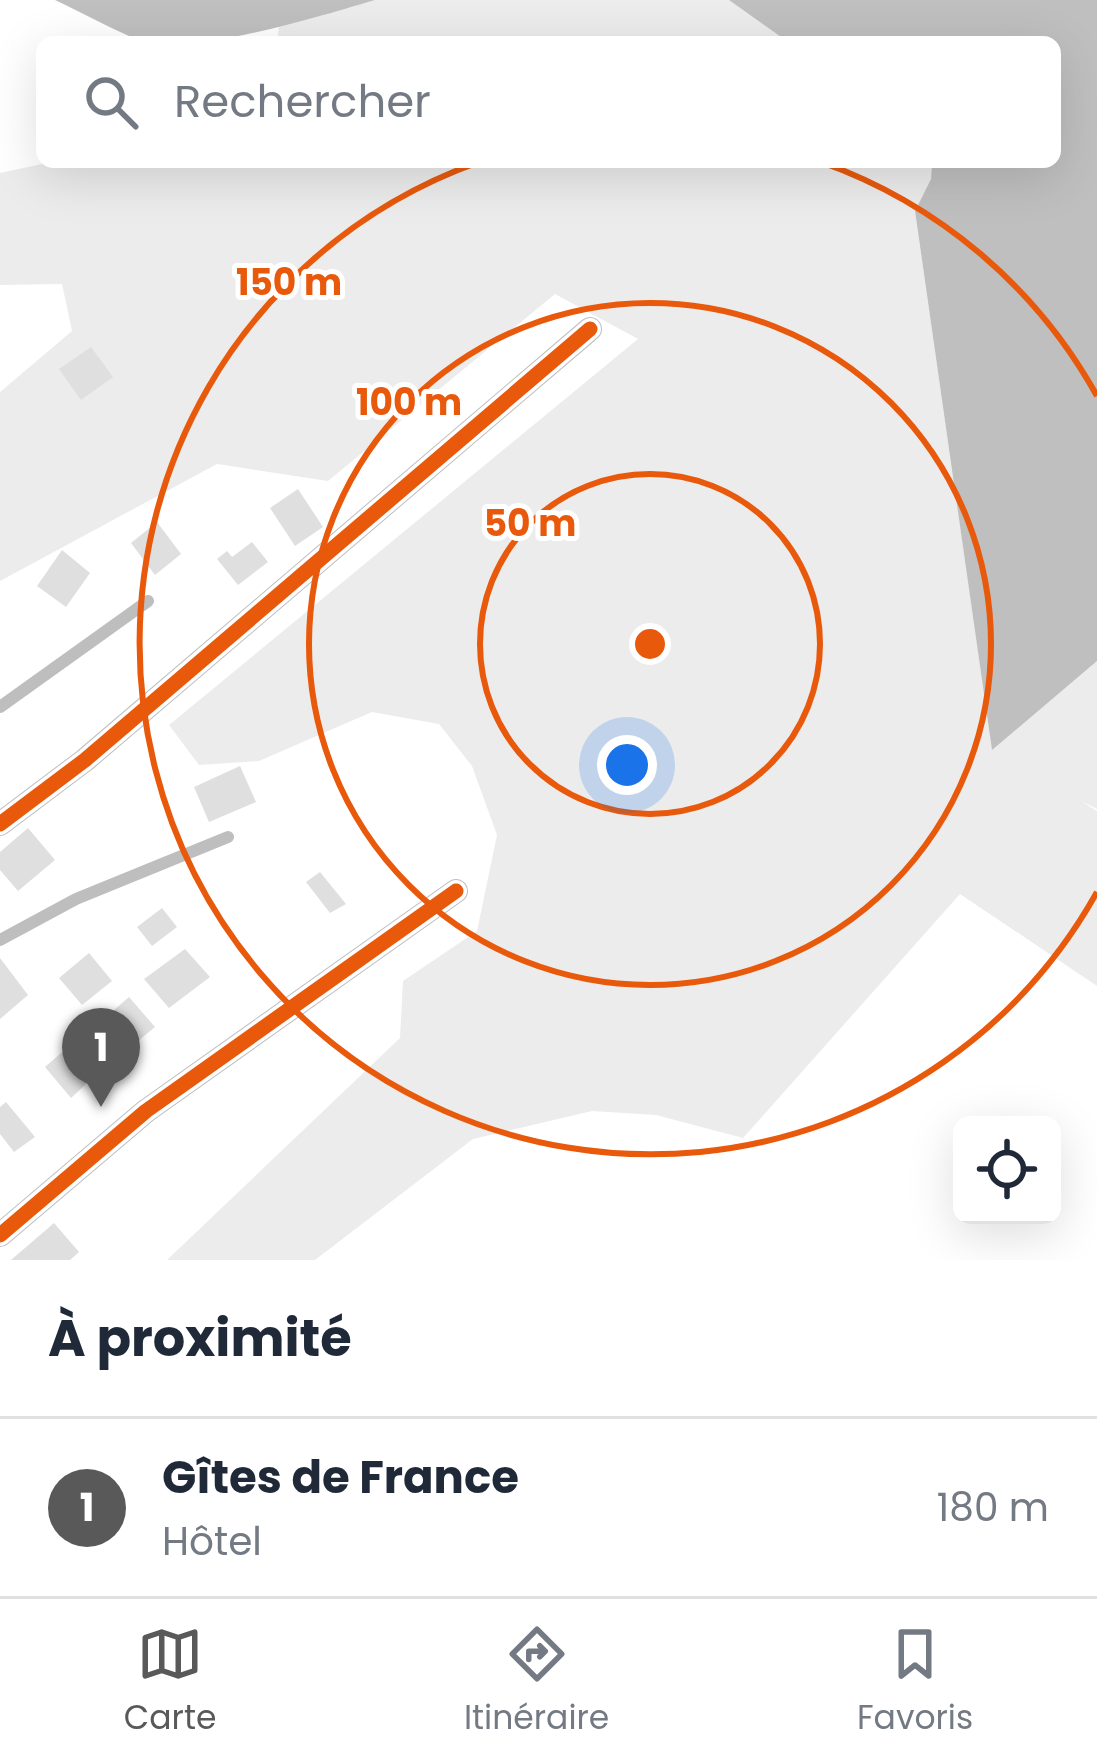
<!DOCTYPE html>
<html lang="fr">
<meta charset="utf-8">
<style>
body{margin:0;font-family:Poppins,sans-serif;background:#f2f2f3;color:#1f2937}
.controls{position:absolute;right:36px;bottom:36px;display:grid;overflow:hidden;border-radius:18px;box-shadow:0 12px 48px #0002}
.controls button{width:108px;height:108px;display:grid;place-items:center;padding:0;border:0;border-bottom:3px solid #e0e1e3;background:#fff;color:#1f2937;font:60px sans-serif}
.you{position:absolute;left:627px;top:765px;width:42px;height:42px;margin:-30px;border:9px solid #fff;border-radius:50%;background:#1a73e8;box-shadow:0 0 0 18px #1a73e833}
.badge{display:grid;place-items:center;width:78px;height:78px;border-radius:50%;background:#595959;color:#fff;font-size:39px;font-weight:700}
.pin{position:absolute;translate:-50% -99px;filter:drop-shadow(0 3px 6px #0008)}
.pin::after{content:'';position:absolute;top:63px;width:42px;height:36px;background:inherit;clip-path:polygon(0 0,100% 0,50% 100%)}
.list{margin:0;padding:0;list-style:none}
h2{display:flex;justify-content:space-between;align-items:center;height:156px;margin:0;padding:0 48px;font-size:51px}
h2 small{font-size:39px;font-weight:400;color:#747a83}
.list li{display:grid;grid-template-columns:78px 1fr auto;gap:36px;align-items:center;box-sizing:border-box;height:180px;padding:0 48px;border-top:3px solid #e0e1e3}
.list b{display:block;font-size:45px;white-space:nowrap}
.list p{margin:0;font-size:39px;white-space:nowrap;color:#747a83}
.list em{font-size:39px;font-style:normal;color:#747a83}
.icon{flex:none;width:66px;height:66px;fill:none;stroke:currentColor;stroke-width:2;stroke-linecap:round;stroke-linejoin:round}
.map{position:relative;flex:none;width:1097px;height:1260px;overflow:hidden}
.search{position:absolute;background:#fff;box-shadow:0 12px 48px #0002;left:36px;right:36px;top:36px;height:132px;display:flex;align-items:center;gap:30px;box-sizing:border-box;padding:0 42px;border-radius:18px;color:#747a83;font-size:45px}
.sheet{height:336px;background:#fff}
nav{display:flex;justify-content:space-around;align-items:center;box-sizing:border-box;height:168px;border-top:3px solid #e0e1e3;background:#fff;font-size:33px;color:#747a83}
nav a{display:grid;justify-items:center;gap:6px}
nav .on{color:#595959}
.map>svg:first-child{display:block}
.green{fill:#ececec}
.water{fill:#bfbfbf}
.building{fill:#dfdfdf}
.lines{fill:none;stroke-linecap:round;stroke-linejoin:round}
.service{stroke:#bebebe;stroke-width:12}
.minor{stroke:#bebebe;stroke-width:24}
.cycleway-casing{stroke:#fff;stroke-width:22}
.cycleway{stroke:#e8590c;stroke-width:15}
.ring{fill:none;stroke:#e8590c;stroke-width:6}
.centre{fill:#e8590c;stroke:#fff;stroke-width:6}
.ring-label{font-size:36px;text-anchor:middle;font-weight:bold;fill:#e8590c;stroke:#fff;stroke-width:10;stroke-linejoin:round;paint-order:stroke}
</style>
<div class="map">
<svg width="1097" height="1260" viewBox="0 0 1097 1260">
<rect width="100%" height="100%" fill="#fff"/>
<path class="green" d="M375,0H729L788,42H277L279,26Z
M51,162H932L931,179L915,211L992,749L1097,661V809L1081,801L1097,811V986L960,894L743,1138L656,1115L592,1111L473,1139L315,1260H167L400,1038L403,981L477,931L497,835L472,766L439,724L372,712L259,761L199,765L169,725L638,339L555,294L328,481L217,464L0,581V392L72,331L62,284L0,285V173Z"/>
<path class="water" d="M55,0H375C323,15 188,58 139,40C111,29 83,13 55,0Z
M729,0H1097V661L992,750L915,211L931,179L932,162H1055V42H788Z"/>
<path class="building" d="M91,347L113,377L81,400L59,369Z
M298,489L323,527L295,546L270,508Z
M157,522L181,554L155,575L131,543Z
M252,542L268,562L238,585L217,559L227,551L232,557Z
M62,550L90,573L66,607L37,586Z
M240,766L256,802L209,822L194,787Z
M28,828L55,860L18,891L0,870V852Z
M320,872L346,904L330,913L306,882Z
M162,908L177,927L152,946L137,927Z
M185,949L210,977L169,1008L144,979Z
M89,953L112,981L82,1005L59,978Z
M0,958L28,995L0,1019Z
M129,997L155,1027L132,1046L106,1017Z
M76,1040L101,1070L71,1098L45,1067Z
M6,1102L35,1137L14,1152L0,1134V1107Z
M54,1223L79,1252L70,1260H11Z"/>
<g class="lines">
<path class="service" d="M0,707L148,601
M0,940L76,899L228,837"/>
<path class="minor" d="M0,824L85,760L590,329
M0,1235L146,1111L456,891"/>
<defs>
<path id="cycleway" d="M0,824L85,760L590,329
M0,1235L146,1111L456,891"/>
</defs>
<use href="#cycleway" class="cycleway-casing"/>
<use href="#cycleway" class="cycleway"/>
</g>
<g class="ring">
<circle cx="650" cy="644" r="170"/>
<circle cx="650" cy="644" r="341"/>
<path d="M1097 892A511 511 0 1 1 479 162M821 162A511 511 0 0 1 1097 396"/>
</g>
<circle cx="650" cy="644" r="18" class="centre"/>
<g class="ring-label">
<text x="289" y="295">150 m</text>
<text x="409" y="415">100 m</text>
<text x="530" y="536">50 m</text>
</g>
</svg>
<div class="controls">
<button><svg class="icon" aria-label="locate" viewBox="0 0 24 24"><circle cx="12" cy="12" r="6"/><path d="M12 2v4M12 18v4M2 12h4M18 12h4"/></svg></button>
</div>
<div class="you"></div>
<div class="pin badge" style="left:101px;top:1107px">1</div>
<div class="search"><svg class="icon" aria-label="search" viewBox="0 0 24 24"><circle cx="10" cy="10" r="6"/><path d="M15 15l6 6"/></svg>Rechercher</div>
</div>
<section class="sheet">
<h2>À proximité<small></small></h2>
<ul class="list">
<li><span class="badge">1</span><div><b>Gîtes de France</b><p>Hôtel</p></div><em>180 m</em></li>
</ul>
</section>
<nav>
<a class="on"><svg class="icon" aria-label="map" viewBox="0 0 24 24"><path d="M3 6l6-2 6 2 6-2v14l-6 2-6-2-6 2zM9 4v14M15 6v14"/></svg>Carte</a>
<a><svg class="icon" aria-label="directions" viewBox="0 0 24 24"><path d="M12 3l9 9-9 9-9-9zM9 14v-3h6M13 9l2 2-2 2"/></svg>Itinéraire</a>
<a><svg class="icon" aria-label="saved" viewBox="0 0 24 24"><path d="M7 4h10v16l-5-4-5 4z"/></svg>Favoris</a>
</nav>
